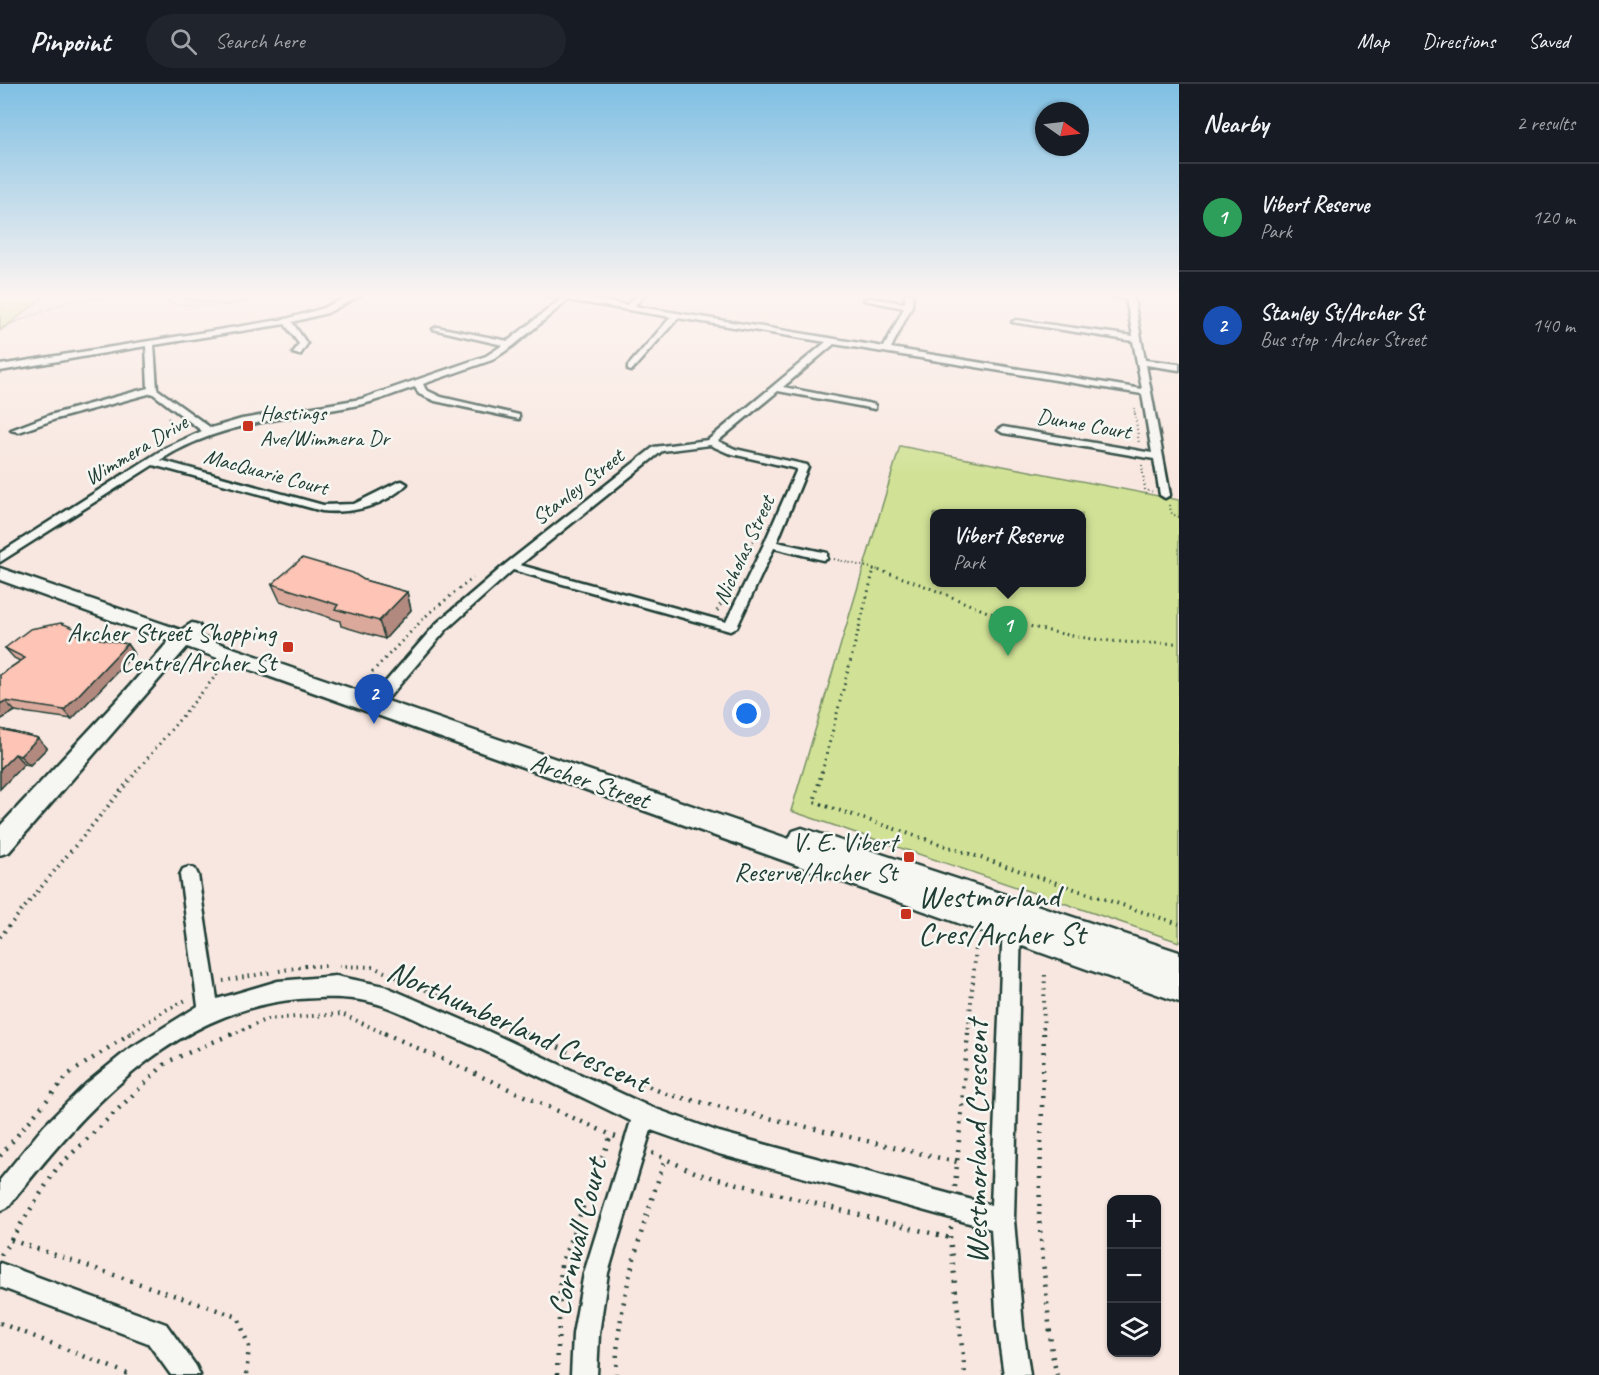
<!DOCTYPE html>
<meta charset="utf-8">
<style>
body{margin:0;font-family:Caveat,sans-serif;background:#20242c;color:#f1f3f6}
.controls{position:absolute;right:18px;bottom:18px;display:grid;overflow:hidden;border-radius:12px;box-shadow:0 2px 4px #0004}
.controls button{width:54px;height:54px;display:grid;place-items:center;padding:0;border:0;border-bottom:2px solid #363941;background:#171b24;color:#f1f3f6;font:30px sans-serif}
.compass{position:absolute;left:1035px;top:18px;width:54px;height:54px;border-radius:50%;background:#171b24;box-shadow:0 2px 4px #0004;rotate:104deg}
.you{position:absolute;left:747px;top:630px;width:21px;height:21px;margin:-15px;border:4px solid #fff;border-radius:50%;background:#1a73e8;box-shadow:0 0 0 9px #1a73e833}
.badge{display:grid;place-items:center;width:39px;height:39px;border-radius:50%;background:#d93025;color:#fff;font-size:20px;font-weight:700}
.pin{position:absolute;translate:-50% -50px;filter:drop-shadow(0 2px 3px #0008)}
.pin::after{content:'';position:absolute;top:32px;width:21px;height:18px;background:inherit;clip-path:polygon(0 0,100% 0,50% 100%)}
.popup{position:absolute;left:930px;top:425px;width:156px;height:78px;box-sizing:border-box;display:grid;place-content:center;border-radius:12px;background:#171b24;filter:drop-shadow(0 2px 4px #0005);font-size:20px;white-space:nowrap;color:#9ea1a6}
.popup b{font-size:22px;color:#f1f3f6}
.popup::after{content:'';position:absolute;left:50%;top:100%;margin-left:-12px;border:12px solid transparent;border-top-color:#171b24}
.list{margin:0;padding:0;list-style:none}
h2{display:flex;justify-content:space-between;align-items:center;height:78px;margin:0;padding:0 24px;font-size:26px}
h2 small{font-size:20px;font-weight:400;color:#9ea1a6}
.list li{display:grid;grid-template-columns:39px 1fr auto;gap:18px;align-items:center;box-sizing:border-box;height:108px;padding:0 24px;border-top:2px solid #363941}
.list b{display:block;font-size:22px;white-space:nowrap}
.list p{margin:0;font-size:20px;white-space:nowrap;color:#9ea1a6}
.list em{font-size:20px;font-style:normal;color:#9ea1a6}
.icon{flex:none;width:33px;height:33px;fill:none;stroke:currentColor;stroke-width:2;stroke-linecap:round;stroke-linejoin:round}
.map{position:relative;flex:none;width:1179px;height:1291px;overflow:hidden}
header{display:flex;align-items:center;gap:36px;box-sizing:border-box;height:84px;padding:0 30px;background:#171b24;border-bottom:2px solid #363941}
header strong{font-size:28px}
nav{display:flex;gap:33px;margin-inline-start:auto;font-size:21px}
.search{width:420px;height:54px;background:#20242c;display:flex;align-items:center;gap:15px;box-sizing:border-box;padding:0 21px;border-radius:33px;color:#9ea1a6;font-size:22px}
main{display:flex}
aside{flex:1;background:#171b24}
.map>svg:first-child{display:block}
.green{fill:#d1e296;stroke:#789065;stroke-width:1.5;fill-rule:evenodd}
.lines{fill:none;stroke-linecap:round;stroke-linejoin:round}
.street-casing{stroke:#1f3d34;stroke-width:5}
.secondary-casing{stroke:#1f3d34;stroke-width:5}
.path-far4{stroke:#1f3d34;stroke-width:1.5;stroke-dasharray:1 2;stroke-linecap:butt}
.path-far3{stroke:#1f3d34;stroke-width:2;stroke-dasharray:1 3;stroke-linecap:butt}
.path-far2{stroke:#1f3d34;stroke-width:3;stroke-dasharray:1.5 4.5;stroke-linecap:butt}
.path-far1{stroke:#1f3d34;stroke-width:4;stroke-dasharray:1.5 5;stroke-linecap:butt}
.path{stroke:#1f3d34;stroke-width:4.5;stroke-dasharray:2 7;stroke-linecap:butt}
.street{fill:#f6f6f2;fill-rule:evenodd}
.secondary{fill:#f6f6f2;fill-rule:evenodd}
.wall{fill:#daa99c;stroke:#1f3d34;stroke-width:1.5}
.shaded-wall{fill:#b2897f;stroke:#1f3d34;stroke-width:1.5}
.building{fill:#fec4b5;stroke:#1f3d34;stroke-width:1.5}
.poi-dot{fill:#c8321e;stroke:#f6f6f2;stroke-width:2}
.labels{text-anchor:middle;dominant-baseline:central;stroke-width:5;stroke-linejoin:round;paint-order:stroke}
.far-poi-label{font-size:22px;fill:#1f3d34;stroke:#f6f6f2;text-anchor:start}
.far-street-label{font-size:22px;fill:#1f3d34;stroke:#f6f6f2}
.poi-label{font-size:26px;fill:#1f3d34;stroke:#f6f6f2;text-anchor:end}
.street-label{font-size:26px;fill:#1f3d34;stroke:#f6f6f2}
.near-poi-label{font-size:32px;fill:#1f3d34;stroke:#f6f6f2;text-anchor:start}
.near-street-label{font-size:32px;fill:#1f3d34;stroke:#f6f6f2}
</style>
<header>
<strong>Pinpoint</strong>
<div class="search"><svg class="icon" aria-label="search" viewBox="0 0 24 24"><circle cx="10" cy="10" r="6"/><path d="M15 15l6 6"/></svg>Search here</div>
<nav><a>Map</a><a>Directions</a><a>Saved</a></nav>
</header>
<main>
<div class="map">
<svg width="1179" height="1291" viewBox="0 0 1179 1291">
<rect width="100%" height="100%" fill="#f8e7e0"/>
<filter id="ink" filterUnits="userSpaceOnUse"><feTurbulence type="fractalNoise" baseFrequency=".0167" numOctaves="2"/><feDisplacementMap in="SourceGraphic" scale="12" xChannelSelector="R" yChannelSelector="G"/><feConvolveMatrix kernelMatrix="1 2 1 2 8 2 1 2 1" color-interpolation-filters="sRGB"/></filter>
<g filter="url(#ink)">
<path class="green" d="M0,210H48L0,247Z
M156,210H268L226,221Z
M900,362L1179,416V858L791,727ZM934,430H1082V498H934Z"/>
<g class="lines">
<defs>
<path id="street" d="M353,210H363L327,229L292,238L307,260L300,271L293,269L299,260L285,240L154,261L157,305L211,344L242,335L361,315L486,272L503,261L433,245L437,243L508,257L561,215L541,210H560L627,221L638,210H646L634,222L884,263L904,224L864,216L868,214L905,219V210H913L912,222L891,264L1142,305L1133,257L1012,238L1016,236L1133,252L1126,215L1106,210H1133L1145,276L1179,280V286L1146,281L1170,411L1165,414L1160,411L1154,375L1003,349L998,346L1003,343L1152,369L1142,310L834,260L783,303L872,320L875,321V325L778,307L718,357L735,365L807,381L808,383L777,458L827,469V475L823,476L774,464L737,543L730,547L513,486L447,545L379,625H369L367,621L369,617L437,539L507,479L654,363L708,356L826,258L678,234L631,287L628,286V282L671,233L568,216L513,262L492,276L423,300L426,306L441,313L519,331V335L435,317L419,310L415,303C398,308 380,316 363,320C292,335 223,336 160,376L323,421L354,420L398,398L402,397L407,400C385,422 352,430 322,427L153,381L0,478V469L165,364L202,347L152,309L56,335L19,348L11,346L50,331L148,304L146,262L0,287V281L286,235L321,225ZM710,361L728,369L797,385L764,460L726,538L520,481L662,367Z
M189,783L195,785L198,791L217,915L278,897L336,892L384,902L481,944L648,1022L719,1048L991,1121L1003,839L1005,833L1012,830L1019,833L1021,839L1014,1136L1023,1243L1030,1291H1004L997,1243L991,1145L719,1070L651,1046L608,1189L599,1250L597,1291H571L573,1250L584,1189L631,1037C569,1007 506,975 442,948C423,939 404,929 384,922C356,912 328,913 299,915C171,926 82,1029 8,1123L0,1127V1096L44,1042L86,1000L129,965L198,922L180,791L183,785Z
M0,1179L166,1240L196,1282L200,1291H171L148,1259L0,1203Z"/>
<path id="secondary" d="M0,484L181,546L192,539L199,541L202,546L198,552L789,755L793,747L802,744L1179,868V918L187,563L9,768L0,771V742L122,611L169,557L0,496Z"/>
</defs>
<use href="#street" class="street-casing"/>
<use href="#secondary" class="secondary-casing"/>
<path class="path-far4" d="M512,210L533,213
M0,244L68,218L88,215L154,214L177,220L211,222L237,220L281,210
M1134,324L1135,331"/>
<path class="path-far3" d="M1135,329L1139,360
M168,334L182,348
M1142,381L1145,406L1152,408
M1169,421L1172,430L1179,433
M834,475L879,486
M738,486L758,448"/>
<path class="path-far2" d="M873,485C917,496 956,516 998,532C1056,553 1117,561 1179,559
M717,527L739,485
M372,588L428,530L473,494
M136,688L218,589
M822,688L874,485"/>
<path class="path-far1" d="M822,687L814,718L1179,840
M0,853L137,687
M339,882L373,883L529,951
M279,887L306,882H329
M223,897L273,888
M128,951L164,927L188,915
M231,951L267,935L342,930L388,951
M968,951L976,863
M1043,951L1045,889"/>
<path class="path" d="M384,949L618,1054
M525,949L666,1010L957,1078
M1044,949L1039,1135L1052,1270L1057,1291
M652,1069L699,1090L950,1154
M0,1072L69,990L131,949
M955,1103L968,949
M951,1143L950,1154L965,1291
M11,1156L238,1233L249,1263L246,1291
M1,1171L57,1084L167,978L234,949
M0,1239L131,1291
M557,1291L561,1180L611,1051
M616,1291C617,1215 642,1146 665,1075"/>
<use href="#street" class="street"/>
<use href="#secondary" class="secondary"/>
</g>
<path class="wall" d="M364,496L407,508L411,526L385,555L341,542L340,537L280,517L272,500Z
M79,546L83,551L127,560L134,570L72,635L15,627L0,636V591L20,577L14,574L5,564Z
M0,645L38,654L47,664L30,681L24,680L0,705Z"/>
<path class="shaded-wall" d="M407,508L411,526L385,555L379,537Z
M127,560L134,570L72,635L64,626Z
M5,617L15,627L0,636V620Z
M38,654L47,664L30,681L20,672Z
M15,670L24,680L0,705V685Z"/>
<path class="building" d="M302,474L353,489L364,496L407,508L379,537L335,525L338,521L272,500Z
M61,539L79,546L75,550L127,560L64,626L5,617L0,620V591L25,574L5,564L30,545Z
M0,645L38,654L20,672L15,670L0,685Z"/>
</g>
<linearGradient id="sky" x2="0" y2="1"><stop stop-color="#7ebfe3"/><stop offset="0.54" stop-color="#fcf4f1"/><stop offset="1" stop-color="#fcf4f1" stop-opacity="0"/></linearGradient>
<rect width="1179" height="391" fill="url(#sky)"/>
<g class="poi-dot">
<rect x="242" y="336" width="12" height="12" rx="3"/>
<rect x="282" y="557" width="12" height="12" rx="3"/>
<rect x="903" y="767" width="12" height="12" rx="3"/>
<rect x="900" y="824" width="12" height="12" rx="3"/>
</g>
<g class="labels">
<g class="far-poi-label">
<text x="260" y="329">Hastings<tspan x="260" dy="25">Ave/Wimmera Dr</tspan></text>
</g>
<g class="far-street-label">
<text transform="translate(1084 340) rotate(10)">Dunne Court</text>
<text transform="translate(136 366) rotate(-31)">Wimmera Drive</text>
<text transform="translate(266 388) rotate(15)">MacQuarie Court</text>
<text transform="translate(578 403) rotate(-38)">Stanley Street</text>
<text transform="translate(744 466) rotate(-65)">Nicholas Street</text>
</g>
<g class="poi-label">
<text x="276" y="548">Archer Street Shopping<tspan x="276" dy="30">Centre/Archer St</tspan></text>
<text x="897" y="758">V. E. Vibert<tspan x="897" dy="30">Reserve/Archer St</tspan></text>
</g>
<g class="street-label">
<text transform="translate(590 697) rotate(19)">Archer Street</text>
</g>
<g class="near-poi-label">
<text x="918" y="812">Westmorland<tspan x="918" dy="37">Cres/Archer St</tspan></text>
</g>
<g class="near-street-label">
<text transform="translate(518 942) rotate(24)">Northumberland Crescent</text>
<text transform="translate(976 1058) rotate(-90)">Westmorland Crescent</text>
<text transform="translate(577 1153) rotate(-76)">Cornwall Court</text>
</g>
</g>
</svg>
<div class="controls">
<button>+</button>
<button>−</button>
<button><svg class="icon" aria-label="layers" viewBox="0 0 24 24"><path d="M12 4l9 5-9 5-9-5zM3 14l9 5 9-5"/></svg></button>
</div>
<svg class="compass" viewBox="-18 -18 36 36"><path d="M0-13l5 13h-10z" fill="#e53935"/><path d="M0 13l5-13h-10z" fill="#9ea1a6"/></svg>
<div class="you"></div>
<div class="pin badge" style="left:1008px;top:572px;background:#2e9e5b">1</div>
<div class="popup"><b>Vibert Reserve</b>Park</div>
<div class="pin badge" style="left:374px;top:640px;background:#1a4fb4">2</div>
</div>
<aside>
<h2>Nearby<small>2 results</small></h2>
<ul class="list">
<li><span class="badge" style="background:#2e9e5b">1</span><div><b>Vibert Reserve</b><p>Park</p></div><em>120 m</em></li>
<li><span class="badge" style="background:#1a4fb4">2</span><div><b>Stanley St/Archer St</b><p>Bus stop · Archer Street</p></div><em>140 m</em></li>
</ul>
</aside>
</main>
